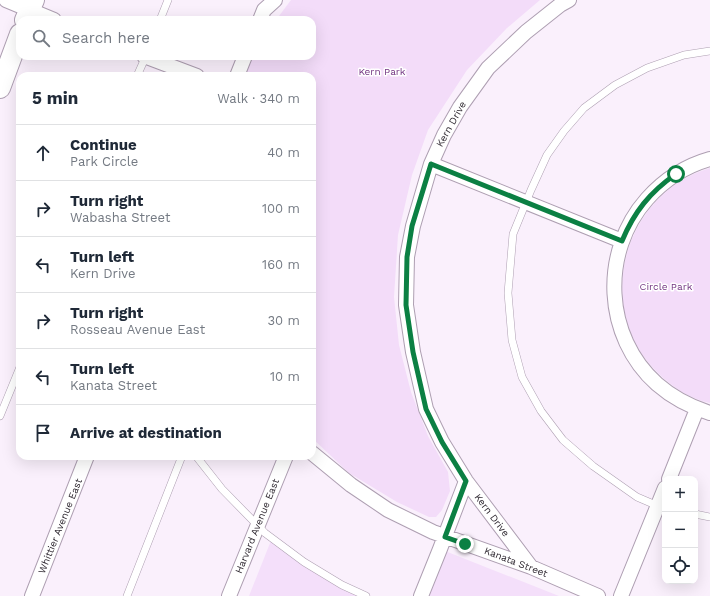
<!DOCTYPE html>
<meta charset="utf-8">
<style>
body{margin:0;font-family:"Work Sans",sans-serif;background:#f2f2f3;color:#1f2937}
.controls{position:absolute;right:12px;bottom:12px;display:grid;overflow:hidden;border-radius:8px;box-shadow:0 4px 16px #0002}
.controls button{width:36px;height:36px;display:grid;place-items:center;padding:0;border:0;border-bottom:1px solid #e0e1e3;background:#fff;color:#1f2937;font:20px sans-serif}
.stop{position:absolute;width:12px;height:12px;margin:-9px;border:3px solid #0b8043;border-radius:50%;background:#fff}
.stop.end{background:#0b8043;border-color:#fff;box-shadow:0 1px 4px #0008}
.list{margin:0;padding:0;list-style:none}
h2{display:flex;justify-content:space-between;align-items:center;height:52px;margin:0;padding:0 16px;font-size:17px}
h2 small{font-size:13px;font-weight:400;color:#747a83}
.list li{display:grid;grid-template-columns:26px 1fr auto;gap:12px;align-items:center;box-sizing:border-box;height:56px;padding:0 16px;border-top:1px solid #e0e1e3}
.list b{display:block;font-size:15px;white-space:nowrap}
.list p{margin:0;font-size:13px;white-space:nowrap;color:#747a83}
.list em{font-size:13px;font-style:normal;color:#747a83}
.icon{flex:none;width:22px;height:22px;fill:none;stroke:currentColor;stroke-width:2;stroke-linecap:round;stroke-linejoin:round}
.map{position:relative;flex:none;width:710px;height:596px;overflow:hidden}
.search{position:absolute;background:#fff;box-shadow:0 4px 16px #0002;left:16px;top:16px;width:300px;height:44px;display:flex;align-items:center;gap:10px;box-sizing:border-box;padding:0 14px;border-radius:12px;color:#747a83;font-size:15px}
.panel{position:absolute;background:#fff;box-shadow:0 4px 16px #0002;left:16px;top:72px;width:300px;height:388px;border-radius:12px}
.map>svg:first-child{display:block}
.built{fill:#f4dffa}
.green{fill:#f3dcf9}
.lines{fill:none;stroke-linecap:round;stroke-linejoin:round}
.lane-casing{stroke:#ae9fb2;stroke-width:8}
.street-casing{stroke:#ae9fb2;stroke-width:16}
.secondary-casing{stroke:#ae9fb2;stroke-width:22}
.lane{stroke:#fff;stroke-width:7}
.street{stroke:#fff;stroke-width:14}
.secondary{stroke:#fff;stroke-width:20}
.route{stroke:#0b8043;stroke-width:5}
.labels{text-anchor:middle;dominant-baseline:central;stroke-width:3;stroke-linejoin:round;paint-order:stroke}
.park-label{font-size:10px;fill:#713380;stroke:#fff}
.street-label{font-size:10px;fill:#2e2830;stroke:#fff}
</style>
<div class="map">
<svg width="710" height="596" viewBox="0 0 710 596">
<rect width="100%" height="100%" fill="#faf0fc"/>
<path class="built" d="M272,538L304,562L366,596H249Z
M440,549L559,596H421Z"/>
<path class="green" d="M291,0H540L507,28L467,70L428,130L412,175L398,235L394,297L399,345L411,392L428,436L448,472L450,491L442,510L436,517H429L397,502L349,473L312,438V76H244L253,56H312V20H276Z
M710,168V403C690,399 672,387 658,373C592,309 622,194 710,168Z"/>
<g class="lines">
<defs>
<path id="lane" d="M160,20L168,0
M137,76L146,56
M0,416L20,367
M196,456L222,489L265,533L304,562L342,585L366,596
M665,508L658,506L637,497L593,466L563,440L541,411L522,377L512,340L508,293L513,234L531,190L547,155L564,131L584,108L615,85L647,68L684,55L710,51
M695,514L710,517
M127,596L182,456"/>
<path id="street" d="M6,0L54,20
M260,20L264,10L275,0
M144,56L197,76
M237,76L245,56
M710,159C685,166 664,180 647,199C600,252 604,337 657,384C673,398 691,407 710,413
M431,164L622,241
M312,453L351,485L388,510L433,532L531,567L598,596
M669,479L697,409
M531,567L466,481L442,442L426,409L413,352L406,305L407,257L413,226L431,164L444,135L460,107L488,68L526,32L560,5L569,0
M32,596L87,456
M229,596L286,456
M421,596L440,549L466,481
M621,596L665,488"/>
<path id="secondary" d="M25,20L34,0
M0,88L20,34"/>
</defs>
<use href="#lane" class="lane-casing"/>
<use href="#street" class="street-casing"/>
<use href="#secondary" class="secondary-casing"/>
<use href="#lane" class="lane"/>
<use href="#street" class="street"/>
<use href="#secondary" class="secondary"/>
</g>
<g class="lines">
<path class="route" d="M465,544L445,537L466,481L442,442L426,409L413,352L406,305L407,257L412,226L431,164L622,241C634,212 650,192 676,174"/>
</g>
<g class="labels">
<g class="park-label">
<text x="382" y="71">Kern Park</text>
<text x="666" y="286">Circle Park</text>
</g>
<g class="street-label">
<text transform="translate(451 124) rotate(-61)">Kern Drive</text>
<text transform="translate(492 515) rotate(53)">Kern Drive</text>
<text transform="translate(60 526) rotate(-68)">Whittier Avenue East</text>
<text transform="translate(257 526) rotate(-68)">Harvard Avenue East</text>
<text transform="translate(516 562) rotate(21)">Kanata Street</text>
</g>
</g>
</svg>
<div class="controls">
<button>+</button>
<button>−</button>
<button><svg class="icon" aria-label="locate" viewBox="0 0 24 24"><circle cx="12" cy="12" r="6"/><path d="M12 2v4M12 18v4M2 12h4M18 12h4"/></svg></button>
</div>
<div class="stop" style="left:676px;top:174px"></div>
<div class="stop end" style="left:465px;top:544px"></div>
<div class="search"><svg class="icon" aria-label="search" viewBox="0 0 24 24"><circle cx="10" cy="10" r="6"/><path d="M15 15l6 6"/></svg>Search here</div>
<section class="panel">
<h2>5 min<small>Walk · 340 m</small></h2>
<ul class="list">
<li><svg class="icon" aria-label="ahead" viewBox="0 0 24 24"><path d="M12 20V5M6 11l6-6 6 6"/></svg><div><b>Continue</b><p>Park Circle</p></div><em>40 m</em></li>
<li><svg class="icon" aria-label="right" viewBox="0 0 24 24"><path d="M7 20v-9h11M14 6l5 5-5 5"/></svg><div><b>Turn right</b><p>Wabasha Street</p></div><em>100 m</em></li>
<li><svg class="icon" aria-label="left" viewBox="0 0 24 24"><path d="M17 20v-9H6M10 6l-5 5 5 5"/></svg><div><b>Turn left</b><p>Kern Drive</p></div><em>160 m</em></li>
<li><svg class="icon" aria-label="right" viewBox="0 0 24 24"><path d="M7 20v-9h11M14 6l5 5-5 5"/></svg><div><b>Turn right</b><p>Rosseau Avenue East</p></div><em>30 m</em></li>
<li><svg class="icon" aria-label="left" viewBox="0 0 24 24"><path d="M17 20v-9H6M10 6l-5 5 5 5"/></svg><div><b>Turn left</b><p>Kanata Street</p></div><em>10 m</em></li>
<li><svg class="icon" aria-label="arrive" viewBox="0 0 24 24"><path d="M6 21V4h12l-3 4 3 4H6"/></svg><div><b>Arrive at destination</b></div></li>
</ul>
</section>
</div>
